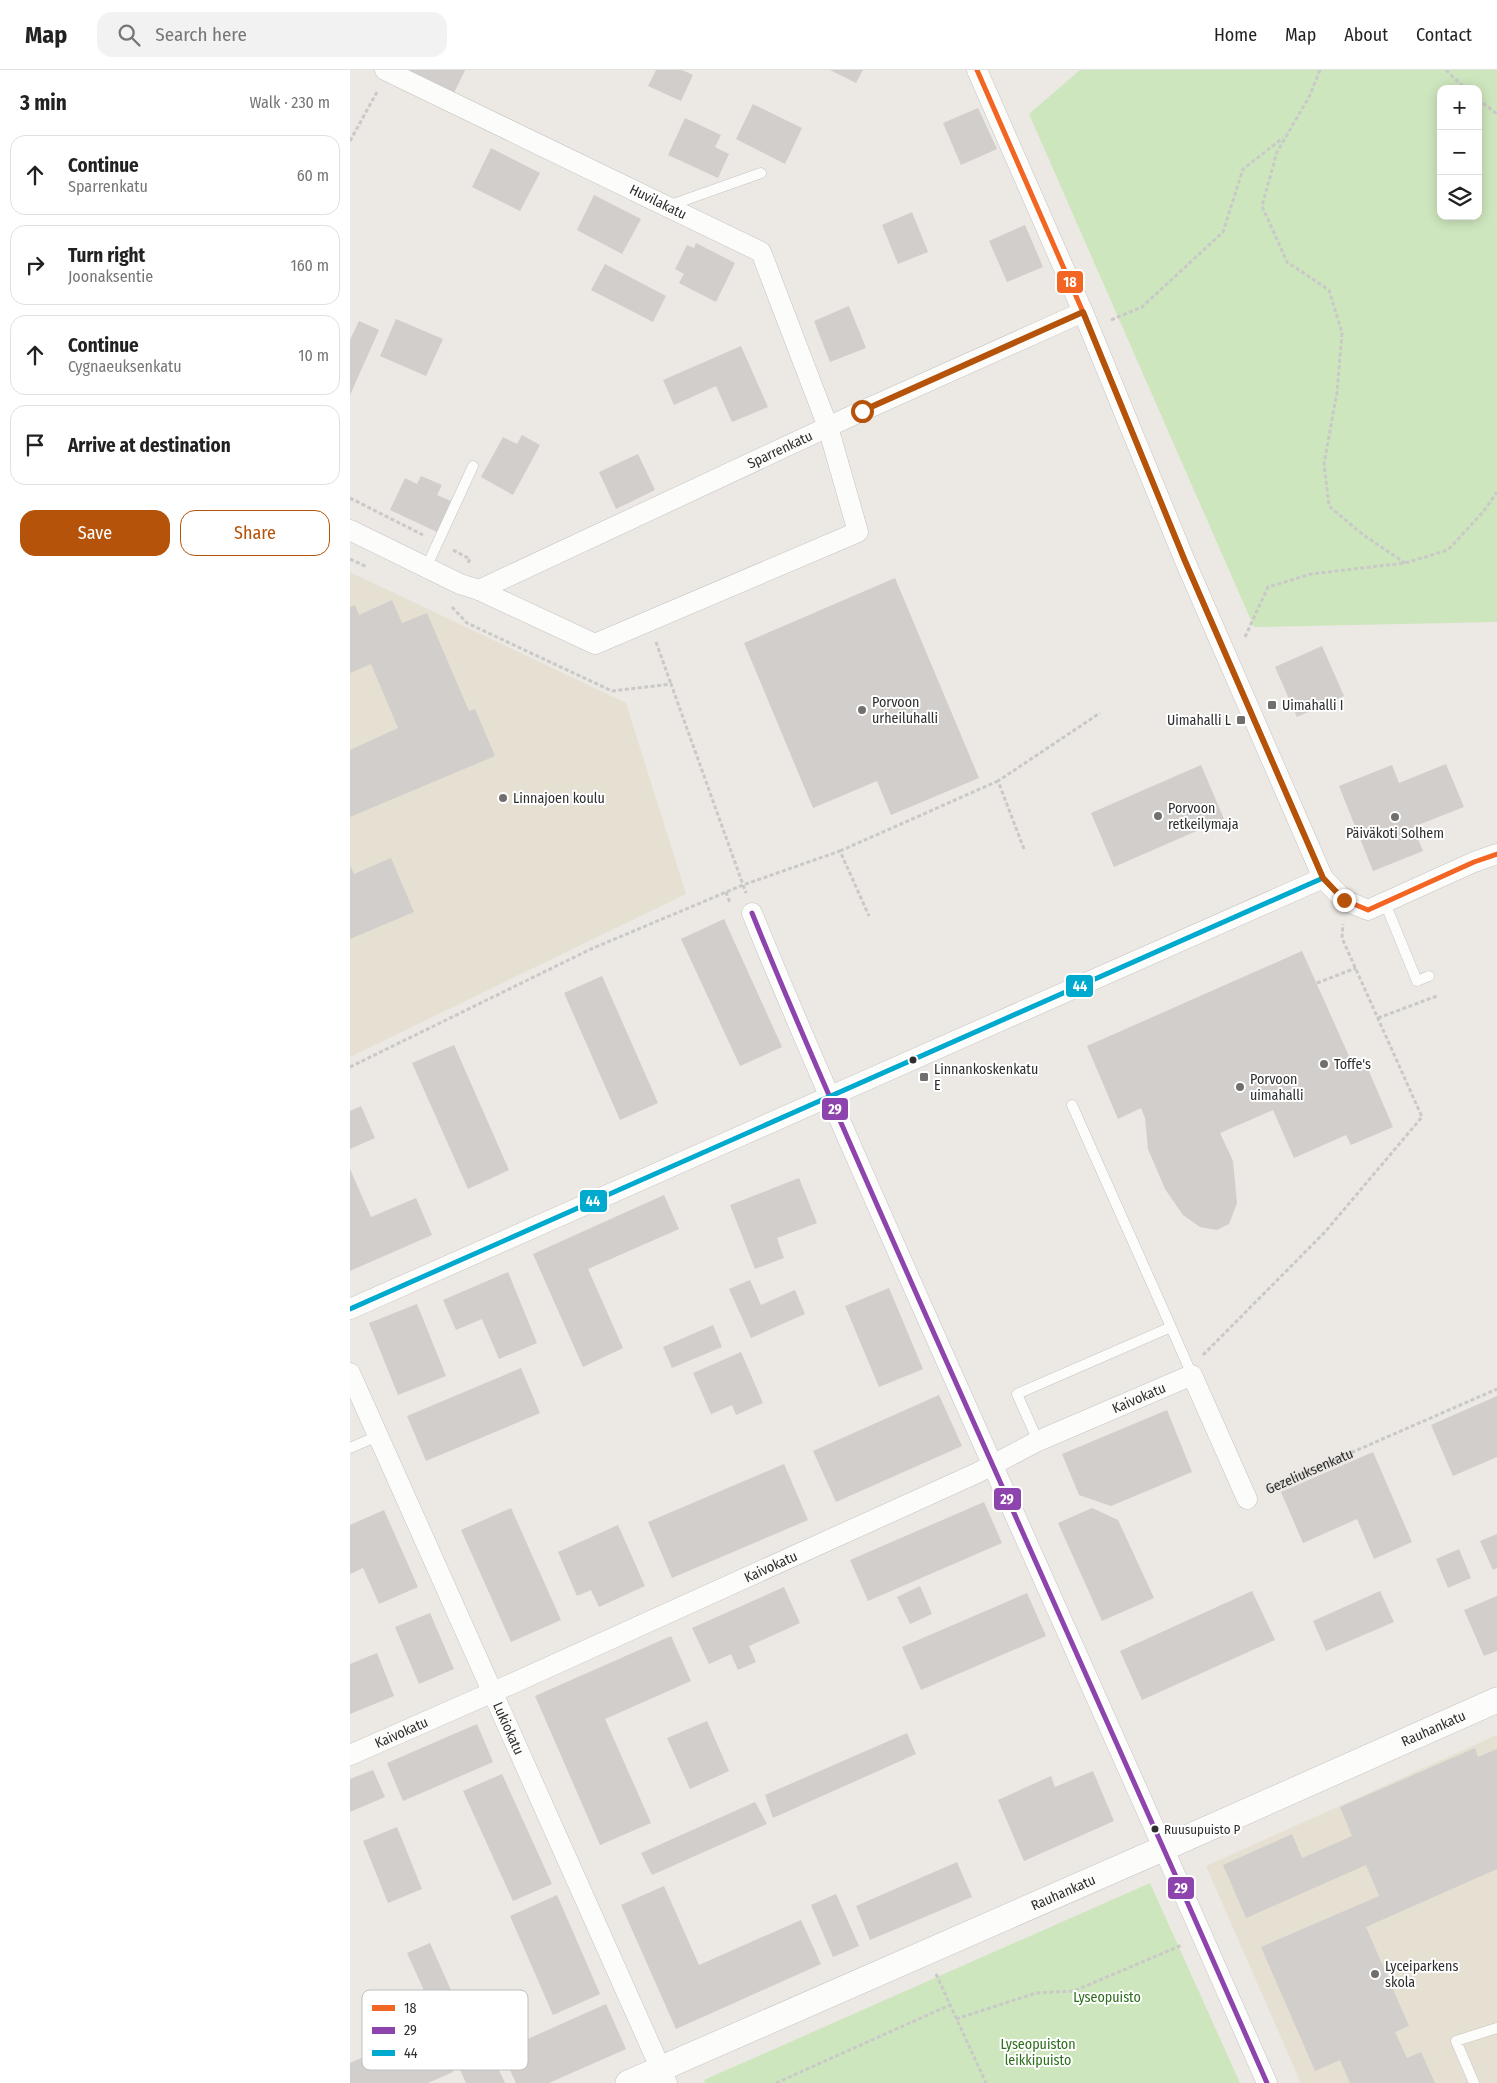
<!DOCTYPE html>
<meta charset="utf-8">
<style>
body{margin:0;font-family:"Fira Sans Condensed",sans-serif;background:#f2f2f2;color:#222}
.controls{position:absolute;right:15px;top:15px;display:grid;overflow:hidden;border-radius:10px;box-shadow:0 2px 12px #0003}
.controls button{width:45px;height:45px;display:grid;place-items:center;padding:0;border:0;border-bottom:1px solid #e0e0e0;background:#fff;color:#222;font:25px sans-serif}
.stop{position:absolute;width:15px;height:15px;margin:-11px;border:4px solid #b45309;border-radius:50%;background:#fff}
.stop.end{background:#b45309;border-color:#fff;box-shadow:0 1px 5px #0008}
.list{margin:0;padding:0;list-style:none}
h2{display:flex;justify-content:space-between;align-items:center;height:65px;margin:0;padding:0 20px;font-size:21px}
h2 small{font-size:16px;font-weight:400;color:#767676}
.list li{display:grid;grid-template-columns:32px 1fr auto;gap:15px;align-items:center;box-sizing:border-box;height:80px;margin:0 10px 10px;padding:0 10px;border:1px solid #e0e0e0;border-radius:15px}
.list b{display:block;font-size:19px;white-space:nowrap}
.list p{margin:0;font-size:16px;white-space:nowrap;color:#767676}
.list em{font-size:16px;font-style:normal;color:#767676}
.actions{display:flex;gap:10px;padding:15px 20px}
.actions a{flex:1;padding:11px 0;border:1px solid #b45309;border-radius:15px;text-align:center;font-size:18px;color:#b45309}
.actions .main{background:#b45309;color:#fff}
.icon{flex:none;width:28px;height:28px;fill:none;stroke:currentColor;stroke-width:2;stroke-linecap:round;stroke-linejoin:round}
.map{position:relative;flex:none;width:1147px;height:2013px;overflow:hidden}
header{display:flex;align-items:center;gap:30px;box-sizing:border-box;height:70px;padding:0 25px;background:#fff;border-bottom:1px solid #e0e0e0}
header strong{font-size:24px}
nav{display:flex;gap:28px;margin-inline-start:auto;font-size:18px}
.search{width:350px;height:45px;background:#f2f2f2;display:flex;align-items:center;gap:12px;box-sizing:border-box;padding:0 18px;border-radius:15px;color:#767676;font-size:19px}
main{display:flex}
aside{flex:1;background:#fff}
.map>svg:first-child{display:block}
.education{fill:#e6e0d3}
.green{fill:#cee6be;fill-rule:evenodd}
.building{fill:#d1cecb}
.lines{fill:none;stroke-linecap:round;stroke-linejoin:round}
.service-casing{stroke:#c5c4c5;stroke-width:11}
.minor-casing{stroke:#c5c4c5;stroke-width:21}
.tertiary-casing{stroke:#c5c4c5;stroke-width:26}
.path{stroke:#c9c9c8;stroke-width:3;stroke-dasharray:4 2.5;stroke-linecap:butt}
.service{stroke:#fcfcfb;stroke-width:10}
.minor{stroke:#fcfcfb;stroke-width:20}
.tertiary{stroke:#fcfcfb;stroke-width:25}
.bus-1-casing{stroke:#fff;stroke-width:9}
.bus-2-casing{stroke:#fff;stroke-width:9}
.bus-3-casing{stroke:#fff;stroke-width:9}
.bus-1{stroke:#f26522;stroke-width:5}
.bus-2{stroke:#8e44ad;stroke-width:5}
.bus-3{stroke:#00a9ce;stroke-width:5}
.route{stroke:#b45309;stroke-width:6}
.poi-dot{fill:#706f6e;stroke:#fff;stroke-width:2}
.bus-dot{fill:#2e2e2e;stroke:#fff;stroke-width:2}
.labels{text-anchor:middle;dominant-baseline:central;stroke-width:4;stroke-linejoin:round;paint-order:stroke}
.bus-label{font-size:13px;fill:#2e2e2e;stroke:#fff;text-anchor:start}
.street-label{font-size:14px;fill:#2e2e2e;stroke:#fff}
.poi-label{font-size:14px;fill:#2e2e2e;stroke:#fff;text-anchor:start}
.park-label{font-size:14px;fill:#2c6e1b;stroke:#fff}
.key{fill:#fff;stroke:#c0c0c0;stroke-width:1}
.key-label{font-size:14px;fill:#2e2e2e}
.line-badge{stroke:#fff;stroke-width:2}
.badge-label{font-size:14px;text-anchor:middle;font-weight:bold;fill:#fff}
</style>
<header>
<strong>Map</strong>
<div class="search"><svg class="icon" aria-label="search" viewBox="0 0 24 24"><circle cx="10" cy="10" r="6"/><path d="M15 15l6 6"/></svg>Search here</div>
<nav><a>Home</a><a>Map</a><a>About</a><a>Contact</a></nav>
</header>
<main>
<aside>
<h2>3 min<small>Walk · 230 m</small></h2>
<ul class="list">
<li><svg class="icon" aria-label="ahead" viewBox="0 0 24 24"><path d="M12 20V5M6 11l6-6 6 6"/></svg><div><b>Continue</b><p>Sparrenkatu</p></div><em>60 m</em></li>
<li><svg class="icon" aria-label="right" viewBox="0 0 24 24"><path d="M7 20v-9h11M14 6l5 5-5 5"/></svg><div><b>Turn right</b><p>Joonaksentie</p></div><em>160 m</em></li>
<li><svg class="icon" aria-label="ahead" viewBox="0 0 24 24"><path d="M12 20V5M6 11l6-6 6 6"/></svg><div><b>Continue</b><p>Cygnaeuksenkatu</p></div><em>10 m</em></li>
<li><svg class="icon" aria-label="arrive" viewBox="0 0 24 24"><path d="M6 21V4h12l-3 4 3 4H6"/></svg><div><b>Arrive at destination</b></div></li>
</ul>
<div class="actions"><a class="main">Save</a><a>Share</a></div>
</aside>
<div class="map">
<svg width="1147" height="2013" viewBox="0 0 1147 2013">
<rect width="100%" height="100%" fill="#ece8e4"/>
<path class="education" d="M0,502L276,633L336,824L0,987Z
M1147,1665V2013H951L856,1796Z"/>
<path class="green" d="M730,0H1147V552L904,557L679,44ZM1091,19H1128V146H1091Z
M800,1813L890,2013H355L354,2010Z"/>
<path class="building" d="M57,0H115L104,23Z
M306,0H332L343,5L331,31L298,16Z
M480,0H513L506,13Z
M403,34L452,58L435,94L386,69Z
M628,38L647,79L611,95L593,53Z
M335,48L371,65L365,77L379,84L368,108L318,85Z
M141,78L190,103L170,141L122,117Z
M244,125L291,149L272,184L227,160Z
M562,142L578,182L548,194L532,155Z
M675,155L693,197L657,212L639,171Z
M346,173L385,193L366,232L329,213L334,204L325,199L337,175L344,178Z
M255,194L316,226L303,252L241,220Z
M499,236L516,278L480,292L464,251Z
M46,249L93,269L76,306L30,286Z
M9,251L29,260L0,325V270Z
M391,276L418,337L382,352L366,316L324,335L313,310Z
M172,365L190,375L163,425L131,407L153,367L167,374Z
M288,384L305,420L266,439L249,402Z
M71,406L92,415L87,425L101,431L87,462L40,440L55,408L67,414Z
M545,508L629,708L541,745L527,711L463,738L394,573Z
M42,530L52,553L77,543L119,641L125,639L145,686L0,747V680L48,658L21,594L0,603V537L5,535L9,545Z
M972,576L994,626L947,647L925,597Z
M1096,694L1114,737L1063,757L1073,781L1023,801L989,716L1042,695L1049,713Z
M851,695L874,749L764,797L741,743Z
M41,788L64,842L0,869V795L4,804Z
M374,849L432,977L390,996L331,869Z
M952,881L1003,995L1014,990L1043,1057L1001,1075L996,1065L944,1088L923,1040L870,1063L883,1091L887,1133L879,1154L867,1160L850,1157L833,1145L815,1119L798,1079L795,1048L791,1038L768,1049L737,976Z
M252,906L308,1033L270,1050L214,923Z
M104,975L159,1100L118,1119L62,993Z
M11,1036L25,1068L0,1079V1041Z
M0,1099L21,1147L66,1128L82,1165L0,1201Z
M449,1108L467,1153L427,1168L434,1188L405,1199L380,1135Z
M314,1125L329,1159L238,1199L273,1278L233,1297L183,1184Z
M158,1202L187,1273L149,1289L132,1249L106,1260L93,1230Z
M400,1210L411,1235L445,1220L455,1244L401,1268L379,1219Z
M539,1218L573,1299L529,1317L495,1236Z
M67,1234L96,1306L48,1325L19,1253Z
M363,1255L372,1277L322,1298L313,1277Z
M391,1282L413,1333L386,1345L382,1335L361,1344L343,1303Z
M171,1298L190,1343L76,1391L57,1346Z
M589,1325L612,1376L486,1432L463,1381Z
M1147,1326V1387L1103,1406L1081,1355Z
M817,1340L842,1402L761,1436L729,1425L712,1384Z
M1023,1382L1062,1472L1024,1489L1007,1449L953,1473L931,1422Z
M434,1394L458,1450L322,1508L298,1452Z
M634,1432L652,1473L518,1531L500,1490Z
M161,1438L211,1550L161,1572L111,1460Z
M742,1438L768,1450L804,1528L752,1551L708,1453Z
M34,1440L68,1517L29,1534L13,1498L0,1504V1455Z
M268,1455L295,1516L249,1537L241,1520L227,1526L208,1482Z
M1147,1464V1498L1143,1500L1130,1471Z
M1109,1479L1121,1508L1098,1518L1086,1489Z
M570,1516L582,1544L560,1554L547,1527Z
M434,1517L450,1553L399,1576L406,1592L388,1600L381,1584L359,1594L342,1558Z
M902,1521L925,1570L792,1630L770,1581Z
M1030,1521L1044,1552L976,1581L963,1551Z
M677,1523L696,1566L571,1620L552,1577Z
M1147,1526V1581L1134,1586L1114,1540Z
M80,1543L104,1599L69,1614L45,1557Z
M321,1566L341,1611L255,1649L301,1753L250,1775L185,1626Z
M27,1583L44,1626L0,1644V1594Z
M357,1651L379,1701L340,1719L317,1668Z
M127,1654L143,1692L53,1731L37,1693Z
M557,1663L566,1684L423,1748L415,1725Z
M1125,1678L1128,1687L1147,1679V1799L1016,1857L1059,1956L1045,1962L1057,1988L1071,1982L1085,2013H1000L990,1990L965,2001L911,1877L1029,1826L1016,1795L896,1848L873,1795L942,1764L952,1788L1002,1766L990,1737Z
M23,1700L35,1727L0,1742V1709Z
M743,1701L764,1751L674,1791L648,1730L701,1706L705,1717Z
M152,1704L202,1814L163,1831L113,1721Z
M405,1732L417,1754L302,1805L291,1783Z
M47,1757L72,1819L38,1833L13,1771Z
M607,1792L622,1827L520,1870L506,1836Z
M314,1816L349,1895L451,1850L471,1894L326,1959L271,1835Z
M486,1824L509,1876L483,1887L461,1835Z
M207,1825L250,1924L203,1945L160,1846Z
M80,1873L128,1981L138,1977L155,2013H116L57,1883Z
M256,1934L276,1979L199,2013H166L151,1981Z
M83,1956L103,2002L78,2013H0V1993Z"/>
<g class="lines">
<defs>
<path id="service" d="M318,136L411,103
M76,498L123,396
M1035,833L1067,911L1079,906
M722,1035L821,1257
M688,1371L667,1324L821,1257L842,1305
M0,1378L28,1366
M1124,2013L1106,1971L1147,1958"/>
<g id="minor">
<path d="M627,0L733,242L835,491L973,808L994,830L1018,840L1124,792L1147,784"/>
<path d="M0,460L110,514L129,520L245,574L508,462L478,357L411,182L35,0"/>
<path id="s2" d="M129,520L512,341L733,242"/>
<path d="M402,843C455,974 513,1103 570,1232C685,1493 803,1752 917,2013"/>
<path d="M0,1239L973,808"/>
<path id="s3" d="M0,1303L317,2013"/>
<path id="s4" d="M0,1685L159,1615L627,1403L688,1371L842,1305L897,1429"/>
</g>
<g id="tertiary">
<path id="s5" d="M278,2013L796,1786L1147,1630"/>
</g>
</defs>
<use href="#service" class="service-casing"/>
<use href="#minor" class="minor-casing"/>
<use href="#tertiary" class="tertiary-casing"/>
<g class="path">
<path d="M970,0L959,27L927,82L912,136L937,192L979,220L992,263L987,322L974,394L979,436L1012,464L1055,493"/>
<path d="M1096,0L1116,19"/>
<path d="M1128,29L1147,44"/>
<path d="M0,71L27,22"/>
<path d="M761,250L792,237L873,162L893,99L933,68"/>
<path d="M0,428L73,465"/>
<path d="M103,480L120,489L118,493"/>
<path d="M0,489L17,497"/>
<path d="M102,537L117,553L262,621L321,614L396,823"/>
<path d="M895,567L918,517L961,504L1055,493L1098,480L1133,442L1147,422"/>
<path d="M306,572L321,614"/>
<path d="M674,779L648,711L750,643"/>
<path d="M490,781L648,711"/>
<path d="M376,822L380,833"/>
<path d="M967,913L1006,898"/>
<path d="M1028,948L1087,926"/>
<path d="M0,997L241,879L393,815L490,781L519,846"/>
<path d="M853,1285L975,1162L1072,1047L992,868L993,854"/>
<path id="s1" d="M918,1419L1147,1319"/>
<path d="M586,1904L636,2013"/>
<path d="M606,1949L686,1923L724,1921L832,1875"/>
<path d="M426,2013L600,1935"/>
</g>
<use href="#service" class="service"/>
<use href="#minor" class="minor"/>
<use href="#tertiary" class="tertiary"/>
<defs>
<path id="bus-1" d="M627,0L733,242L835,491L973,808L994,830L1018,840L1124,792L1147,784"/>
<path id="bus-2" d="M402,843C455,974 513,1103 570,1232C685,1493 803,1752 917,2013"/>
<path id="bus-3" d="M0,1239L973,808"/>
</defs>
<use href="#bus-1" class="bus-1-casing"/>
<use href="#bus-2" class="bus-2-casing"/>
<use href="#bus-3" class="bus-3-casing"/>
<use href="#bus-1" class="bus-1"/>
<use href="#bus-2" class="bus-2"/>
<use href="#bus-3" class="bus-3"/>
</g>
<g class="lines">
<path class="route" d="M512,341L733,242L835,491L973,808L994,830"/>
</g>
<g class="poi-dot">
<rect x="917" y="630" width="10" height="10" rx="2.5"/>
<circle cx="512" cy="640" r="5"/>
<rect x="886" y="645" width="10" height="10" rx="2.5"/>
<circle cx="153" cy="728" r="5"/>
<circle cx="808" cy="746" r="5"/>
<circle cx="1045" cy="747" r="5"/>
<circle cx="974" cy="994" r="5"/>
<rect x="569" y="1002" width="10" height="10" rx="2.5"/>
<circle cx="890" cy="1017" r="5"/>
<circle cx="1025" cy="1904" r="5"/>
</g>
<g class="bus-dot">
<circle cx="563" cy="990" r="4.5"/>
<circle cx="805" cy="1759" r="4.5"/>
</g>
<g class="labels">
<g class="bus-label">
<text x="814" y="1759">Ruusupuisto P</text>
</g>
<g class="street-label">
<text transform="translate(308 132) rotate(26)">Huvilakatu</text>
<text stroke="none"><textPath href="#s2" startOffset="332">Sparrenkatu</textPath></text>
<text stroke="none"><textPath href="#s4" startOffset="866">Kaivokatu</textPath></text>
<text stroke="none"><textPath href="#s1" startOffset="45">Gezeliuksenkatu</textPath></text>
<text stroke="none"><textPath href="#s4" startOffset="461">Kaivokatu</textPath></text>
<text stroke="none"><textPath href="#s3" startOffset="389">Lukiokatu</textPath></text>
<text stroke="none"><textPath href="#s5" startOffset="880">Rauhankatu</textPath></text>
<text stroke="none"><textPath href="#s4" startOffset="56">Kaivokatu</textPath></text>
<text stroke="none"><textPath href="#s5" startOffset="475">Rauhankatu</textPath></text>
</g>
<g class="poi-label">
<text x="522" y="632">Porvoon<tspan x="522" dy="16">urheiluhalli</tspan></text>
<text x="932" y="635">Uimahalli I</text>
<text x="881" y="650" text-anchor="end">Uimahalli L</text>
<text x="163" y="728">Linnajoen koulu</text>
<text x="818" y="738">Porvoon<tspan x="818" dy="16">retkeilymaja</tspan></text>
<text x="1045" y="763" text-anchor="middle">Päiväkoti Solhem</text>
<text x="984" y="994">Toffe's</text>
<text x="584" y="999">Linnankoskenkatu<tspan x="584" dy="16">E</tspan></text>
<text x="900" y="1009">Porvoon<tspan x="900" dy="16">uimahalli</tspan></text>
<text x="1035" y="1896">Lyceiparkens<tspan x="1035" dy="16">skola</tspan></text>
</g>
<g class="park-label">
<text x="757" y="1927">Lyseopuisto</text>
<text x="688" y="1974">Lyseopuiston<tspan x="688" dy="16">leikkipuisto</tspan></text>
</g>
</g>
<rect x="12" y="1920" width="166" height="80" rx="8" class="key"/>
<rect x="22" y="1935" width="23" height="6" fill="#f26522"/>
<rect x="22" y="1957" width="23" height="7" fill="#8e44ad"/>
<rect x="22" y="1980" width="23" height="6" fill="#00a9ce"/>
<g class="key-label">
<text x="54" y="1943">18</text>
<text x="54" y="1965">29</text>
<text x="54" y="1988">44</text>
</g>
<g class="line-badge">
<rect x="706" y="200" width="28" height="24" rx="5" fill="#f26522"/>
<rect x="715" y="904" width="29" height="24" rx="5" fill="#00a9ce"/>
<rect x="471" y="1027" width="28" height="24" rx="5" fill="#8e44ad"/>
<rect x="229" y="1119" width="29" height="24" rx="5" fill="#00a9ce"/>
<rect x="643" y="1417" width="29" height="24" rx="5" fill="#8e44ad"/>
<rect x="817" y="1806" width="28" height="24" rx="5" fill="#8e44ad"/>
</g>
<g class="badge-label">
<text x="720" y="217">18</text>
<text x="730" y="921">44</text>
<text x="485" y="1044">29</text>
<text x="243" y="1136">44</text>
<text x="657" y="1434">29</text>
<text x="831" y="1823">29</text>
</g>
</svg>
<div class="controls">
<button>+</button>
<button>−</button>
<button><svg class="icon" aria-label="layers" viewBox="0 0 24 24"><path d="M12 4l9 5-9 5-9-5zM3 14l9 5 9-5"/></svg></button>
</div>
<div class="stop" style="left:512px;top:341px"></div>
<div class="stop end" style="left:994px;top:830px"></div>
</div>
</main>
